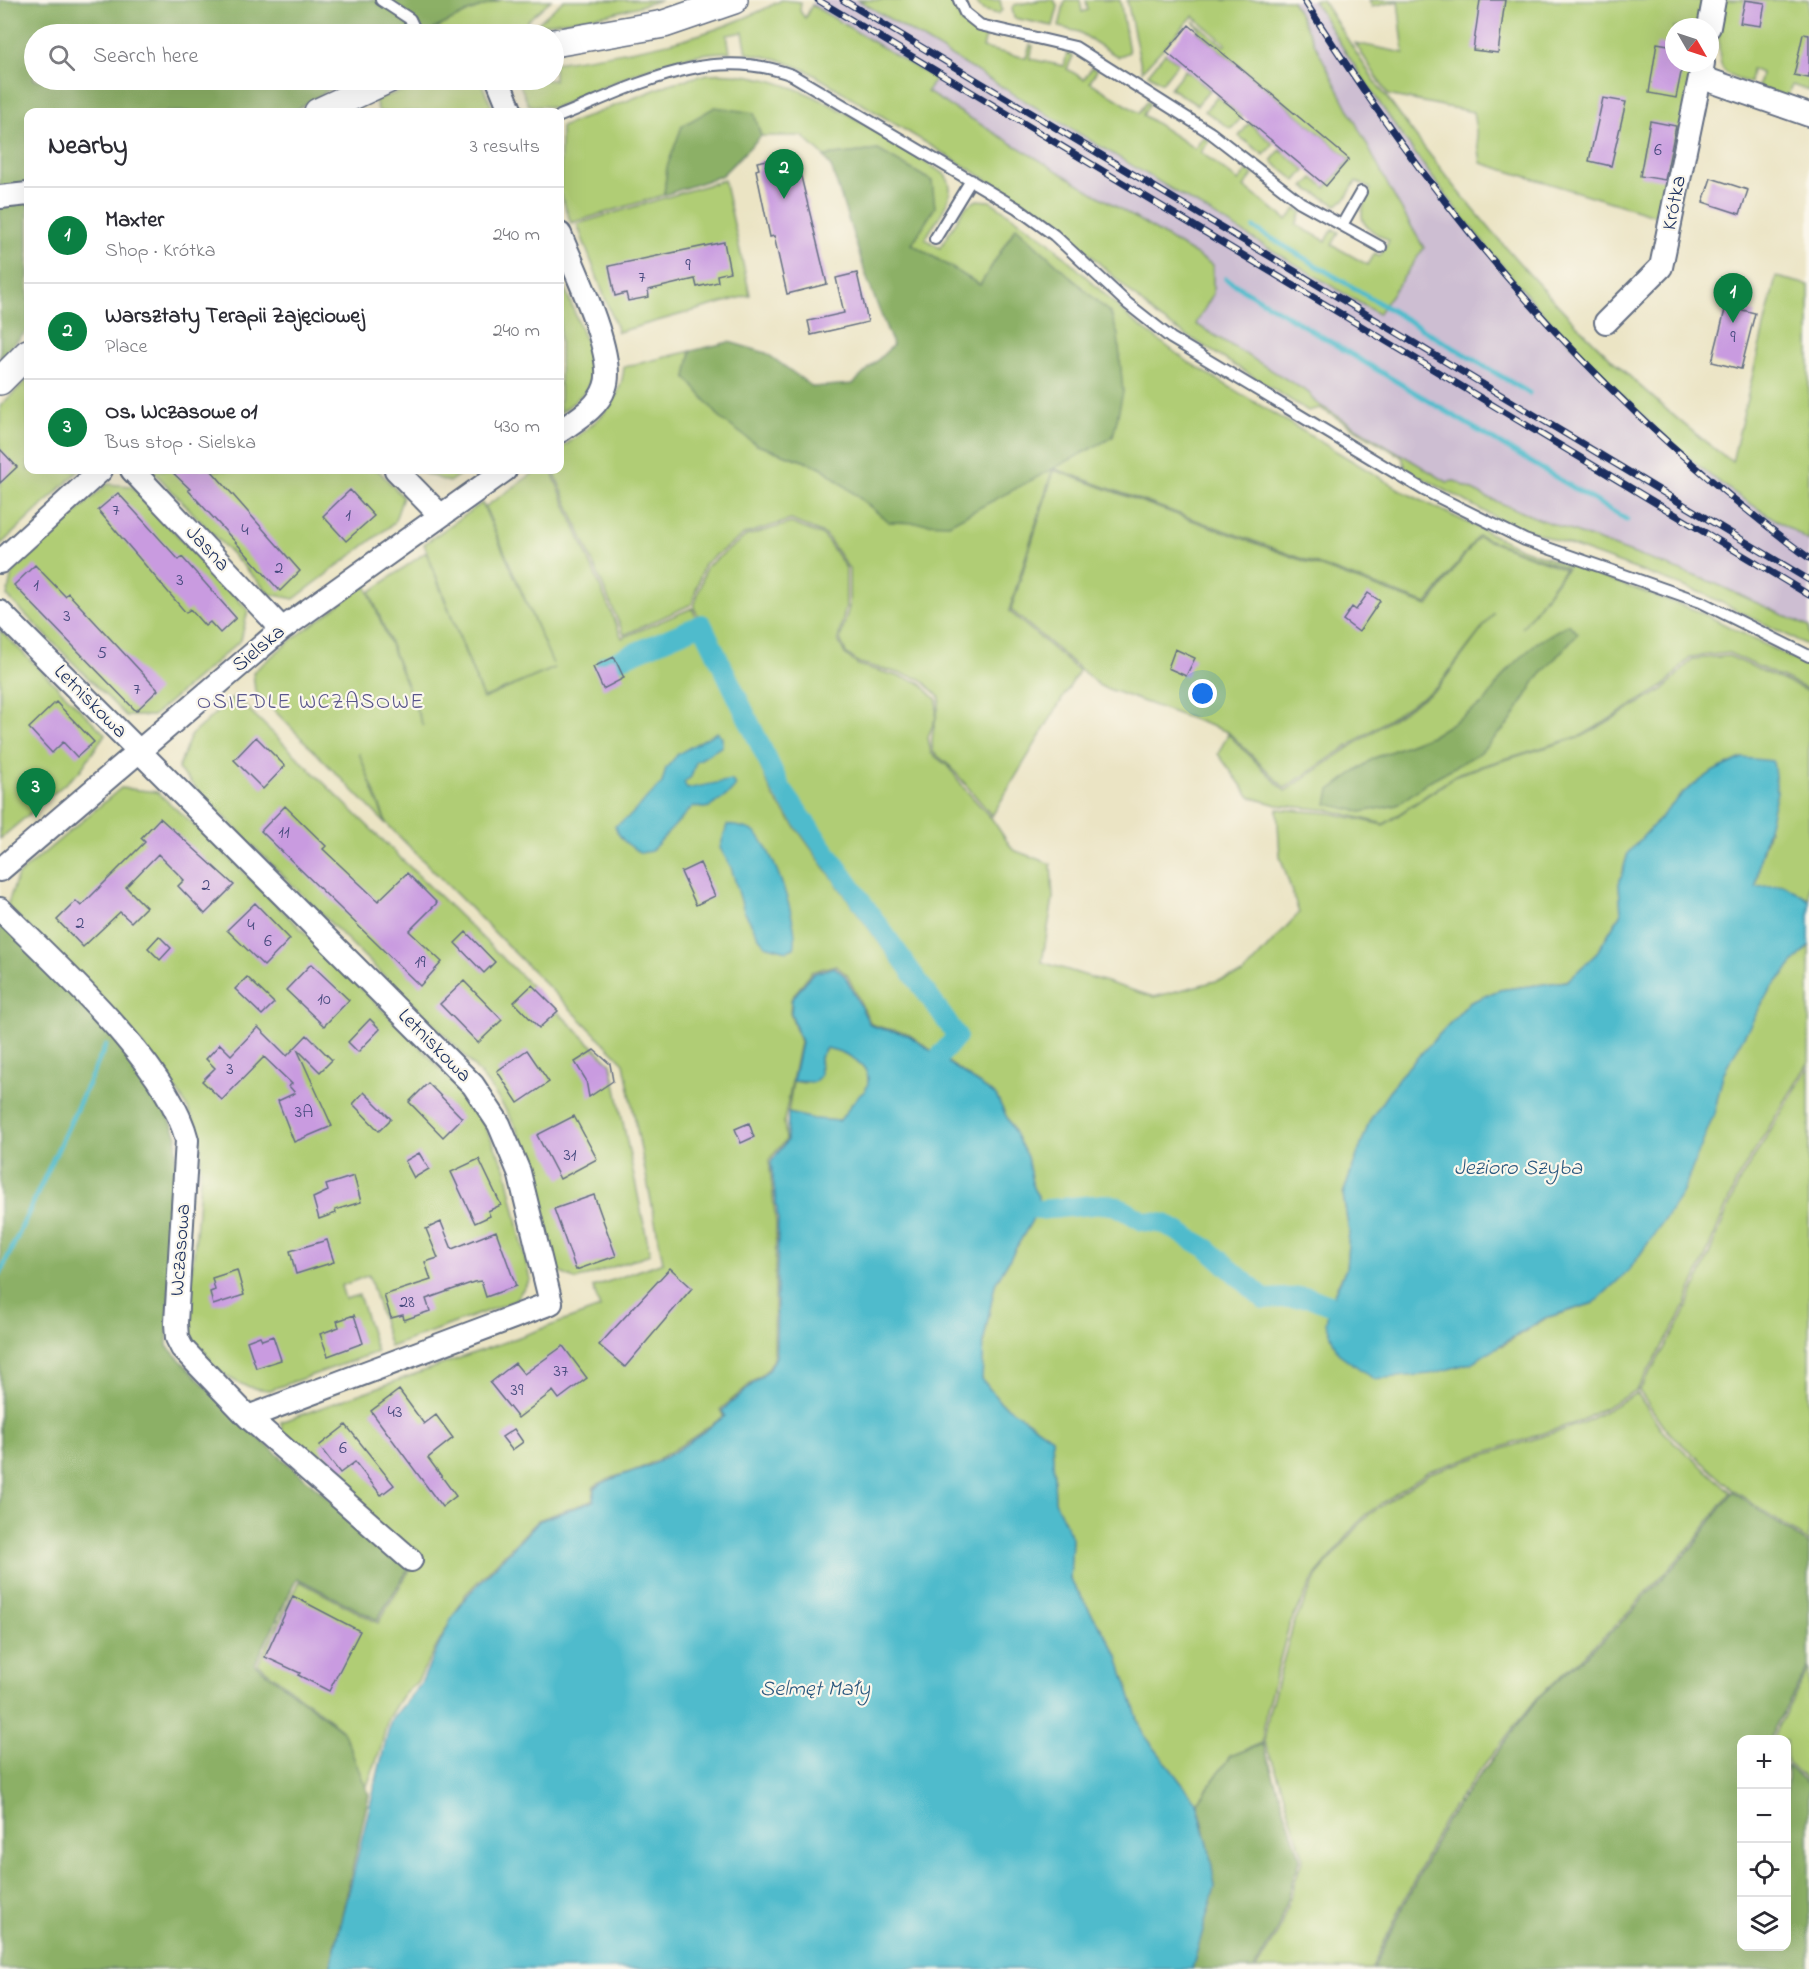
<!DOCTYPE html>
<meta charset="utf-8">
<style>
body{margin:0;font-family:"Indie Flower",sans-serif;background:#f7f7f7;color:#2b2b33}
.controls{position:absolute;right:18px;bottom:18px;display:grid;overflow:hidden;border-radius:12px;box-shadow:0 6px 24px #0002}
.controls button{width:54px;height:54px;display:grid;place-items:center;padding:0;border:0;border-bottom:2px solid #e1e1e2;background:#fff;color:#2b2b33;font:30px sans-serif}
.compass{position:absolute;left:1665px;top:18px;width:54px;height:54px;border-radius:50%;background:#fff;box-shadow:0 6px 24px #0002;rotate:129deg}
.you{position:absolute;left:1203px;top:694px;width:21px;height:21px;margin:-15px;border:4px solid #fff;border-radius:50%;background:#1a73e8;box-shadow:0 0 0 9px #1a73e833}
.badge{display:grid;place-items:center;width:39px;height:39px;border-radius:50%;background:#0b8043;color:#fff;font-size:20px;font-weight:700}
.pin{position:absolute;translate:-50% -50px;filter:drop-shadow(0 2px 3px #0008)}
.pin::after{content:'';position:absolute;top:32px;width:21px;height:18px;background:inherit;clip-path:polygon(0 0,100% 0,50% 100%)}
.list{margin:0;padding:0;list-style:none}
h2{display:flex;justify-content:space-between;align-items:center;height:78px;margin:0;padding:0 24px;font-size:26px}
h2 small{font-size:20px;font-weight:400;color:#7c7c81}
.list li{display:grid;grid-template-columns:39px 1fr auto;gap:18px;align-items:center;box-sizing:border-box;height:96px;padding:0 24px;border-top:2px solid #e1e1e2}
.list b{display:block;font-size:22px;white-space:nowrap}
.list p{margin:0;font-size:20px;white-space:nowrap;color:#7c7c81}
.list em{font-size:20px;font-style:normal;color:#7c7c81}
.icon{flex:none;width:33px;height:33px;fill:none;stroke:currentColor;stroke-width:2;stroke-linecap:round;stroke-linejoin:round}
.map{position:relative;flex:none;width:1809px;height:1969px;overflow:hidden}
.search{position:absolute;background:#fff;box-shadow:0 6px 24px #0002;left:24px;top:24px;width:540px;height:66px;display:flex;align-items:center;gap:15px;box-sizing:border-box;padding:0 21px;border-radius:33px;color:#7c7c81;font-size:22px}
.panel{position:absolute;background:#fff;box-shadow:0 6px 24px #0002;left:24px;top:108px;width:540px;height:366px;border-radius:12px}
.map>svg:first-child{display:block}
.industrial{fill:#cdbed2}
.green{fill:#b0cd74;stroke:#667e69;stroke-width:1.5}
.forest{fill:#8cb066;stroke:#547062;stroke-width:1.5}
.water{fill:#50bbcc;stroke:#367595;stroke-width:1.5}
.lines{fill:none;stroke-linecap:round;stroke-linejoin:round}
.stream{stroke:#50bbcc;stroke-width:5}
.canal{stroke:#50bbcc;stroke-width:20}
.building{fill:#c99be0}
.service-casing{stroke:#646e82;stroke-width:14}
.minor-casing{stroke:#646e82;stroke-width:26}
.tertiary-casing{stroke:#646e82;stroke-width:30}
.service{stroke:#fff;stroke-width:10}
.minor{stroke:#fff;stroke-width:22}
.tertiary{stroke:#fff;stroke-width:27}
.rail-casing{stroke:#1b2f5e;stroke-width:7}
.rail{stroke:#fbf7ec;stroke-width:4.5;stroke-dasharray:14;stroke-linecap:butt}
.labels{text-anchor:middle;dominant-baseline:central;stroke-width:4.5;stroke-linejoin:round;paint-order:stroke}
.number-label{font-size:18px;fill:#464a7e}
.street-label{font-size:21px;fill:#1b2f5e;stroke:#fbf7ec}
.neighbourhood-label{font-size:22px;letter-spacing:1.5px;fill:#58558c;stroke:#fbf7ec}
.water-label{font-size:22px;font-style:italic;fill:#2b597f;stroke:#fbf7ec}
</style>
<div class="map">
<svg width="1809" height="1969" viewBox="0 0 1809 1969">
<rect width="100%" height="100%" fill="#fbf7ec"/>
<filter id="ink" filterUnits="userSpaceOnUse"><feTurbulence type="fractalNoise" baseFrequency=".0167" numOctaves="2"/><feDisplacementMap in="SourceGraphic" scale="12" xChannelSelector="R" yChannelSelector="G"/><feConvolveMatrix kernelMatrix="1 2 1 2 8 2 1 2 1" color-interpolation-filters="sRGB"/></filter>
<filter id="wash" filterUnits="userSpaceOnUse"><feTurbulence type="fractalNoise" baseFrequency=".008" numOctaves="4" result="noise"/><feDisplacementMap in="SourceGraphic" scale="24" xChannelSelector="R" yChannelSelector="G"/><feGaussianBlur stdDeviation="1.35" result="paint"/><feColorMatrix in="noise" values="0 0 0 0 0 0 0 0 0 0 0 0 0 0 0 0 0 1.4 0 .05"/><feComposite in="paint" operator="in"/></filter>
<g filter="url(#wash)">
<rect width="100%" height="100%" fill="#ebe4c4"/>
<path class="industrial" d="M817,0H858L1378,314L1424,248L1392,193L1292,0H1313L1385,111L1435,180L1576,348L1629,402L1709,474L1809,541V627L1714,583L1539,519L1486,497L1456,481L1447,482L1316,403L1309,393L1196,324L1213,294L927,92L934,79L810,4Z"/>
<path class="green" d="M500,0H551L527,21L529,34H424L468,12Z
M564,0H661L610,14L539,25V22Z
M782,0L801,2L800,11L805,18L812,5L935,79L927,92L1213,265V294L1196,324L1309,393L1316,403L1447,482L1455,481L1486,497L1539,519L1714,583L1809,627V646L1704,594L1500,520L1406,469L1402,457L1320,408L1308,411L1157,317L1070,236L1038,211L808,71L777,59L747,53L743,32L727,35L730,52C672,51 607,87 553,108C544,104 537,109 528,104L518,80H554V63C638,51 705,41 782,0Z
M858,0H951L962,22L986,35L983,48L1026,58L1030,45L1033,46L1030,59L1064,66L1067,53L1073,56L1067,69L1084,79L1092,67L1097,70L1090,82L1139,113L1147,101L1150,103L1143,115L1195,149L1203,137L1209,141L1201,152L1238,181L1247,171L1253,175L1244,187L1287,220L1296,209L1302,212L1296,225L1326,241L1333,229L1339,232L1332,245L1368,265L1375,253L1380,256L1389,241C1360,225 1355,220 1371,189L1356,181L1346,198L1337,205L1304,187L1313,178L1326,188L1350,159L1197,31L1199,29L1193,21L1224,46L1226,44L1193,16L1142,71L1127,0H1292L1392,193L1424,248L1378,314Z
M974,0H1000L1002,10L998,14L983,10Z
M1042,0H1054L1058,7L1053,26L1014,18L1012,8L1014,5Z
M1065,0H1080L1082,12L1088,10L1086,0H1120L1129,52L1118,57L1079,32L1059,27Z
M1313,0H1322C1344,33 1364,67 1387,98C1482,228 1603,367 1732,462L1776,277L1809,285V541C1776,519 1738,498 1707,473C1550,341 1420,175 1313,0Z
M1369,0H1705L1699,27H1674V63H1693L1664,218L1481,163L1473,112L1388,95L1355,43L1404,53L1398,1L1372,7Z
M1721,0H1809V91L1792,85L1787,97L1758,87L1761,73L1752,69L1750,83C1741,80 1726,77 1722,67C1717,56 1718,13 1721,0Z
M1165,53L1178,63L1162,83L1148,74Z
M1185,70L1210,90L1197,105L1170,88Z
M708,74C795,67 872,131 943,173C963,192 935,221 925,239L940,248L965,207L977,200L990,201L1047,240L1132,320L1188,362L1404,492L1520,548L1698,611L1809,667V690L1729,653L1690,657L1664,686L1583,735L1459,773L1384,824L1329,810L1277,805L1250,797L1218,754L1228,734L1285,791L1438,688L1494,613L1437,687L1285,788L1228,732L1100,686L1011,610L1054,470L1428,606L1478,537L1565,569L1522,628L1567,568L1478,536L1427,604L1053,468L1009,611L1079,671L992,816L950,766L933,752C929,734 938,717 940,698L921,679L859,663L846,653L840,639L849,607V569L826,535L791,520L745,534L704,564L692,604L624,635L553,470H560V449C590,427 621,408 624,367L691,351L686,378L757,445L821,467L889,522L1016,227L980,285L912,244L935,207L878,150L824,156L802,136H761L754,113L667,167L664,195L571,223L560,192L561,127L672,83Z
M433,80H480L494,112H379L375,100Z
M1217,96L1242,117L1231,129L1205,111Z
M1249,123L1273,144L1264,155L1239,136Z
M1280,150L1305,170L1296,181L1271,161Z
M724,180L750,295L618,332L577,224Z
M560,276L592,357C597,385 581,398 560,413Z
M28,379V470H80L0,545V406Z
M152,470H378L403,497L394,523L294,599L270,594Z
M419,470H466L449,482L423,473Z
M538,470H551L622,638L692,608L773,796L917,995L774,794L694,607L706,567L746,536L791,523L824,536L846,568V606L838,640L845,654L858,665L919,682L937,700L936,717L928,737L931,753L949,767L964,788L992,819L1013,850L1051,864L1053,899L1042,962L1154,997L1243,974L1299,913L1280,856L1277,809L1330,813L1384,825L1459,774L1583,736L1664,689L1692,659L1729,656L1809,692V900L1784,885L1756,888L1760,859L1769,830L1742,758L1714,771L1684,792L1628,853L1619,884L1621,913L1596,954L1567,981L1499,990L1469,1003L1399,1077L1370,1120L1343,1194L1349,1232L1346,1269L1336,1288L1502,1346L1546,1318L1594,1303L1714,1114L1723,1074L1769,991L1809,945V1062L1738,1178L1681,1315L1637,1390L1581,1421L1429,1471L1365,1515L1316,1574L1289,1626L1266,1711L1262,1743L1230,1756L1197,1803L1142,1732L1117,1654L1070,1579L1072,1538L1055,1501L1052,1438L999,1401L982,1379L984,1338L995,1284L1038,1210V1196L1033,1189L1027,1157L996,1096L908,1034C896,1029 884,1030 871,1024L847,975L835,965L811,972L791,999L790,1013L800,1042L784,1121L786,1140L769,1160L776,1223L774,1356L769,1368L720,1410L724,1416C700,1433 675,1451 649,1464C630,1475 615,1473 593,1487L594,1500L538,1520L465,1595L417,1682L401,1697L388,1718L380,1751L362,1799L311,1765L332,1721L258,1664L299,1581L378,1623L414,1563L283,1437L281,1422L600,1308L593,1287L663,1262L624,1063L387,824L359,753L386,824L255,691L253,672L290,641L366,585L423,726L370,592L426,552L483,699L555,668L483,698L424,544L482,503L553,664L485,507Z
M107,484L131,486L248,610L241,640L153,716H126L7,596L12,573Z
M0,630L105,734L80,771L0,839Z
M235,696L611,1064L650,1254L576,1280L555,1270C547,1222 538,1169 515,1126C482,1064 426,1018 377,969C310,903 243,837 178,769L191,735Z
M121,788L157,792L216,845L428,1055L478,1112L506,1170L530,1280L514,1301L390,1347L369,1275L341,1286L345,1299L359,1295L377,1352L270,1390C229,1389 209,1362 184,1333C190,1280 199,1225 200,1171C200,1161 202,1148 200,1139C185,1071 58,958 7,906L18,875Z
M826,1048C843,1051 877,1065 866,1089C864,1093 859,1095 856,1099C849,1106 846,1114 839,1121L814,1119L788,1113L793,1081L804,1083L821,1068L820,1057Z
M1809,1067V1542L1733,1490L1667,1431L1639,1391L1683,1317L1740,1180Z
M1637,1393L1664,1433L1731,1492L1693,1543L1612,1629L1537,1698L1483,1766L1443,1821L1371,1969H1256L1280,1929L1303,1857L1278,1775L1264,1742L1269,1712L1293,1626L1318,1574L1367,1516L1430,1473L1583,1423Z
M1809,1668V1782L1787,1763L1786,1740L1772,1739Z"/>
<path class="forest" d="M0,0H500L468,12L424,34H34V80H346L292,112H28V330L0,358Z
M715,107L754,113L761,136L721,176L664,195L667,167L682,126Z
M878,150L932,181L935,207L912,244L980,285L1016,227L1111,314L1118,335L1123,392L1113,437L949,524L889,522L821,467L757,445L721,419L686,377L691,351L729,342L766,353L813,387L853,384L893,345L868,281L832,169L824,156Z
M1568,624L1578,633L1536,680L1511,721L1480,753L1431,780L1397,805L1361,812L1327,804L1330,790L1374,758L1433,735L1484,703L1505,673L1536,643Z
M0,923C65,984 144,1052 177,1136L167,1346L239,1421L409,1568L377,1620L297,1578L255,1664L343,1731L369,1795L330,1969H0Z
M1733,1492L1809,1545V1665L1769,1739L1742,1740V1946H1786L1787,1766L1809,1785V1969H1373L1445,1822L1486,1767L1538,1698L1613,1631L1694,1545Z
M1263,1744L1300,1857L1278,1928L1254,1969H1192L1215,1887L1209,1849L1198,1803L1230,1756Z"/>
<path class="water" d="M717,732L722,737V746L696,762L691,777L684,782L687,789L731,780L736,785C733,792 712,808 704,808C700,808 697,807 693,806L651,851L641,853C630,846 619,840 615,826L630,816L662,783L666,768L678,754Z
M1742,758L1773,761L1777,792L1760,859L1756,887L1785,885L1809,900V945L1769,991L1743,1038L1723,1074L1714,1114L1682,1194L1630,1269L1594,1303L1545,1318L1471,1363L1430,1374L1374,1379L1338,1353L1326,1323L1329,1305L1346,1269L1349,1232L1343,1194L1370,1120L1399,1077L1469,1003L1499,990L1567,981L1596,954L1621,913L1619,884L1628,853L1684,792L1714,771Z
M727,825C736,826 746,827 754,832C772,844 801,929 794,948L787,951L765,945L759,937L744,911L731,867L720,848Z
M834,967L845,976L870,1025C883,1031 895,1030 908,1035L996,1096L1027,1157L1033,1188L1038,1196V1210L995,1284L984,1338L982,1379L999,1401L1052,1438L1055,1501L1072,1538L1070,1579L1117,1654L1142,1732L1197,1803L1209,1849L1215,1887L1192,1969H330L391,1720L420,1685L451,1620L466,1597L539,1521L594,1501V1488C611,1477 627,1474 646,1467C666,1460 707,1430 725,1416L722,1411L770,1369L776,1356L778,1219L771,1162L787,1141L788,1113L814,1119L839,1121C846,1114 849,1106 856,1099C858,1095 864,1093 866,1089C877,1065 843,1051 826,1048L820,1057V1076L814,1082L793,1081L801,1042L791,1013L792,999L812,974Z"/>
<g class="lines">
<path class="stream" d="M1254,228L1529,393
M1226,279L1627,520
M0,1274L106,1045"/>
<path class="canal" d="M606,665L702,624L781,788L957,1036L939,1057
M1038,1210L1104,1204L1117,1206L1143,1221L1165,1224L1208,1249L1264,1299L1309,1297L1329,1305"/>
</g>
<g id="blocks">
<path class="building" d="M1480,0H1505L1498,53L1473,50Z
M1745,0L1765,3L1761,26L1740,23Z
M1189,25L1349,159L1326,186L1166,52Z
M1803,34L1809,35V78L1794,75Z
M1657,43L1674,46V63H1683L1676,98L1649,93Z
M1603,98L1626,102L1611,166L1589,161Z
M1650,121L1676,126L1665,180L1640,176Z
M793,155L794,161L797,160L827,284L787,294L774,236L770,237L756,170L759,169L757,162Z
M1711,178L1748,190L1740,214L1703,202Z
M724,242L730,272L717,275L718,282L697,287L695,279L648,290L649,297L628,301L626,293L615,296L609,266Z
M857,273L868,322L811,335L808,321L844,313L836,278Z
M1726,306L1755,313L1741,369L1712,362Z
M0,449L17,467L0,483Z
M170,470H211L300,571L280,591L188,490L190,489Z
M350,490L374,516L346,541L323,516Z
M118,493L179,560L182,557L236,618L220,633L210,622L205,626L190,609L186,613L98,510Z
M35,565L65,596L68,593L158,690L136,711L14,585Z
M1368,593L1380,601L1359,632L1343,620L1352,607L1356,610Z
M1175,649L1195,658L1186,676L1168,668Z
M614,657L624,678L603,689L593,667Z
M56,702L94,742L77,757L63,742L52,753L29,728Z
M256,737L285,766L263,789L234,760Z
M285,806L326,846L323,849L378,901L407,873L437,903L409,931L442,962L420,986L261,831Z
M160,818L234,885L205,914L178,886L184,880L158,854L126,887L146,907L131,922L120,912L83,947L57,920L76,901L81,906L145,842L141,838Z
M700,863L715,896L696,905L681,872Z
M255,903L290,939L264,966L227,930Z
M466,932L495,962L484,973L455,943Z
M159,936L171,948L160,960L148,948Z
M311,964L349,1000L324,1026L286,990Z
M247,977L274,1003L262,1015L235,989Z
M464,981L502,1020L478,1043L440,1004Z
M532,985L558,1011L539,1028L514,1002Z
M370,1019L380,1029L358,1052L348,1042Z
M258,1027L287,1056L307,1035L332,1060L320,1072L297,1049L332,1126L294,1142L278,1101L295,1093L289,1086L292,1084L264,1057L222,1100L202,1081L215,1068L206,1059L220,1044L231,1055Z
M527,1050L549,1082L518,1103L497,1071Z
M594,1050L610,1064L613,1081L589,1097L586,1080L575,1062Z
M428,1083L462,1118L443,1137L409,1102Z
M364,1092L391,1119L379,1131L353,1104Z
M574,1116L597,1159L560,1179L537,1135Z
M749,1123L754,1137L741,1143L735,1129Z
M419,1153L429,1169L414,1178L405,1161Z
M479,1159L501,1205L488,1211L490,1216L475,1223L451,1172Z
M354,1176L361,1202L335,1210L336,1213L319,1219L313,1198L328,1191L326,1185Z
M594,1195L616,1256L576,1270L554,1209Z
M441,1222L452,1249L496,1231L516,1286L486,1297L481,1281L474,1282L426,1299L430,1311L404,1320L403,1315L391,1318L384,1295L431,1280L425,1262L438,1258L426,1229Z
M327,1240L334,1262L296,1274L290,1251Z
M670,1268L692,1288L625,1367L599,1345Z
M237,1270L244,1295L213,1305L210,1292L215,1290L212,1278Z
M354,1315L363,1343L328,1356L320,1334L339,1327L337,1321Z
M260,1336L262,1340L273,1336L281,1360L256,1368L247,1341Z
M563,1346L587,1378L559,1399L553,1391L518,1418L490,1383L515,1363L524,1374Z
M399,1390L424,1424L436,1415L453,1438L428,1458L456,1496L442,1507L371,1411Z
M346,1425L394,1485L381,1495L355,1462L340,1473L319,1446Z
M514,1429L523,1442L512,1450L502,1437Z
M293,1596L360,1631L329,1691L298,1675L300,1673L265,1657Z"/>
</g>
</g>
<g filter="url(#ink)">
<use href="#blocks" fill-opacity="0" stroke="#646e82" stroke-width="1.5"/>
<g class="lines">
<defs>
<path id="service" d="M381,0L410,19L417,34
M959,0L965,13L980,25L1075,47L1211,133L1300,202L1381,247
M560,116C636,86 708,44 792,75L1017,208L1054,235L1128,304L1171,338L1424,490L1525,540L1701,602L1809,656
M1342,225L1361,192
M935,239L971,180"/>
<path id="minor" d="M1709,27L1714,0
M1700,77L1809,115
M498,80L511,112
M0,197L28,194
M560,234C573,267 617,356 605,387C598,408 577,419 560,431
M1606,322L1661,267L1703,63
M132,470L282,629
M396,470L440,515
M0,562L101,470
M0,612L473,1085L499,1124L519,1172L551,1303L248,1417
M0,870L282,629L505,470
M0,909C56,965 168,1064 187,1140L176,1323L177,1338L182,1348L248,1417L411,1560"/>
<path id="tertiary" d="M554,43L664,24L734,0
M318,112L387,80
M0,381L28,353"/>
</defs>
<use href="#service" class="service-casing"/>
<use href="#minor" class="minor-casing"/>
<use href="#tertiary" class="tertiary-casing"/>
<use href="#service" class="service"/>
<use href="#minor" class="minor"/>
<use href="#tertiary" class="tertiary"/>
<defs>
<path id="rail" d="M818,0L1809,595
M843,0L1809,580
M1304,0C1446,223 1596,400 1809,558"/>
</defs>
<use href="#rail" class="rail-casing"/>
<use href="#rail" class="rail"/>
</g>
</g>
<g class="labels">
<g class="number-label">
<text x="1658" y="151">6</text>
<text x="688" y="266">9</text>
<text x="642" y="278">7</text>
<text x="1733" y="338">9</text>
<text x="116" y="511">7</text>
<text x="348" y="516">1</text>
<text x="245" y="531">4</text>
<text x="279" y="569">2</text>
<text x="180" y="581">3</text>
<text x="36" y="586">1</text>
<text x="67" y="617">3</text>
<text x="102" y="654">5</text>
<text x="137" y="690">7</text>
<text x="284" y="833">11</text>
<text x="206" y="886">2</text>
<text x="80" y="924">2</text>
<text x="251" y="926">4</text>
<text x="268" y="942">6</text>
<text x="420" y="963">19</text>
<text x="324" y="1000">10</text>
<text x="230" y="1070">3</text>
<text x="304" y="1113">3A</text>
<text x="570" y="1156">31</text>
<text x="407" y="1303">28</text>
<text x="561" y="1372">37</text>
<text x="517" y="1391">39</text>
<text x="395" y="1413">43</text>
<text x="343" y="1449">6</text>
</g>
<g class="street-label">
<text transform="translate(1675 203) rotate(-79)">Krótka</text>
<text transform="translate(207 549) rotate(47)">Jasna</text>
<text transform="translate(259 649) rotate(-40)">Sielska</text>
<text transform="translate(90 702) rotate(45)">Letniskowa</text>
<text transform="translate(434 1046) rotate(45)">Letniskowa</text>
<text transform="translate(181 1250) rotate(-86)">Wczasowa</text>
</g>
<g class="neighbourhood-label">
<text x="311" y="703">OSIEDLE WCZASOWE</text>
</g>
<g class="water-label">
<text x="1518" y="1169">Jezioro Szyba</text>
<text x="815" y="1690">Selmęt Mały</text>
</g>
</g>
</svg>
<div class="controls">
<button>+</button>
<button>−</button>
<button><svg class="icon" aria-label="locate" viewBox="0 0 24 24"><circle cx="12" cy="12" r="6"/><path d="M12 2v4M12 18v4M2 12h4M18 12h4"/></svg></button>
<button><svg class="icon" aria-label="layers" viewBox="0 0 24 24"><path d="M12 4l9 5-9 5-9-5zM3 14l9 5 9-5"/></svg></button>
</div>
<svg class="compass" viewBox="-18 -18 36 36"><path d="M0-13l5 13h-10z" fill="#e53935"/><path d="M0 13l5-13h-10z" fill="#7c7c81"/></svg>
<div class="you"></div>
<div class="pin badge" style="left:1733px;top:323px">1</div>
<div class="pin badge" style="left:784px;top:199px">2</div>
<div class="pin badge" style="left:36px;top:818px">3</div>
<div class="search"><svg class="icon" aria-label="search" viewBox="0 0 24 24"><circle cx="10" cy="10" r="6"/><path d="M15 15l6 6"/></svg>Search here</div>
<section class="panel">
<h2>Nearby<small>3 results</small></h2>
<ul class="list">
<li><span class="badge">1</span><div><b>Maxter</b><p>Shop · Krótka</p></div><em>240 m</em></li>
<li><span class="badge">2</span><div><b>Warsztaty Terapii Zajęciowej</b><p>Place</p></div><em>240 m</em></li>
<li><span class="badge">3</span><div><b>Os. Wczasowe 01</b><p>Bus stop · Sielska</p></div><em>430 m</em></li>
</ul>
</section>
</div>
